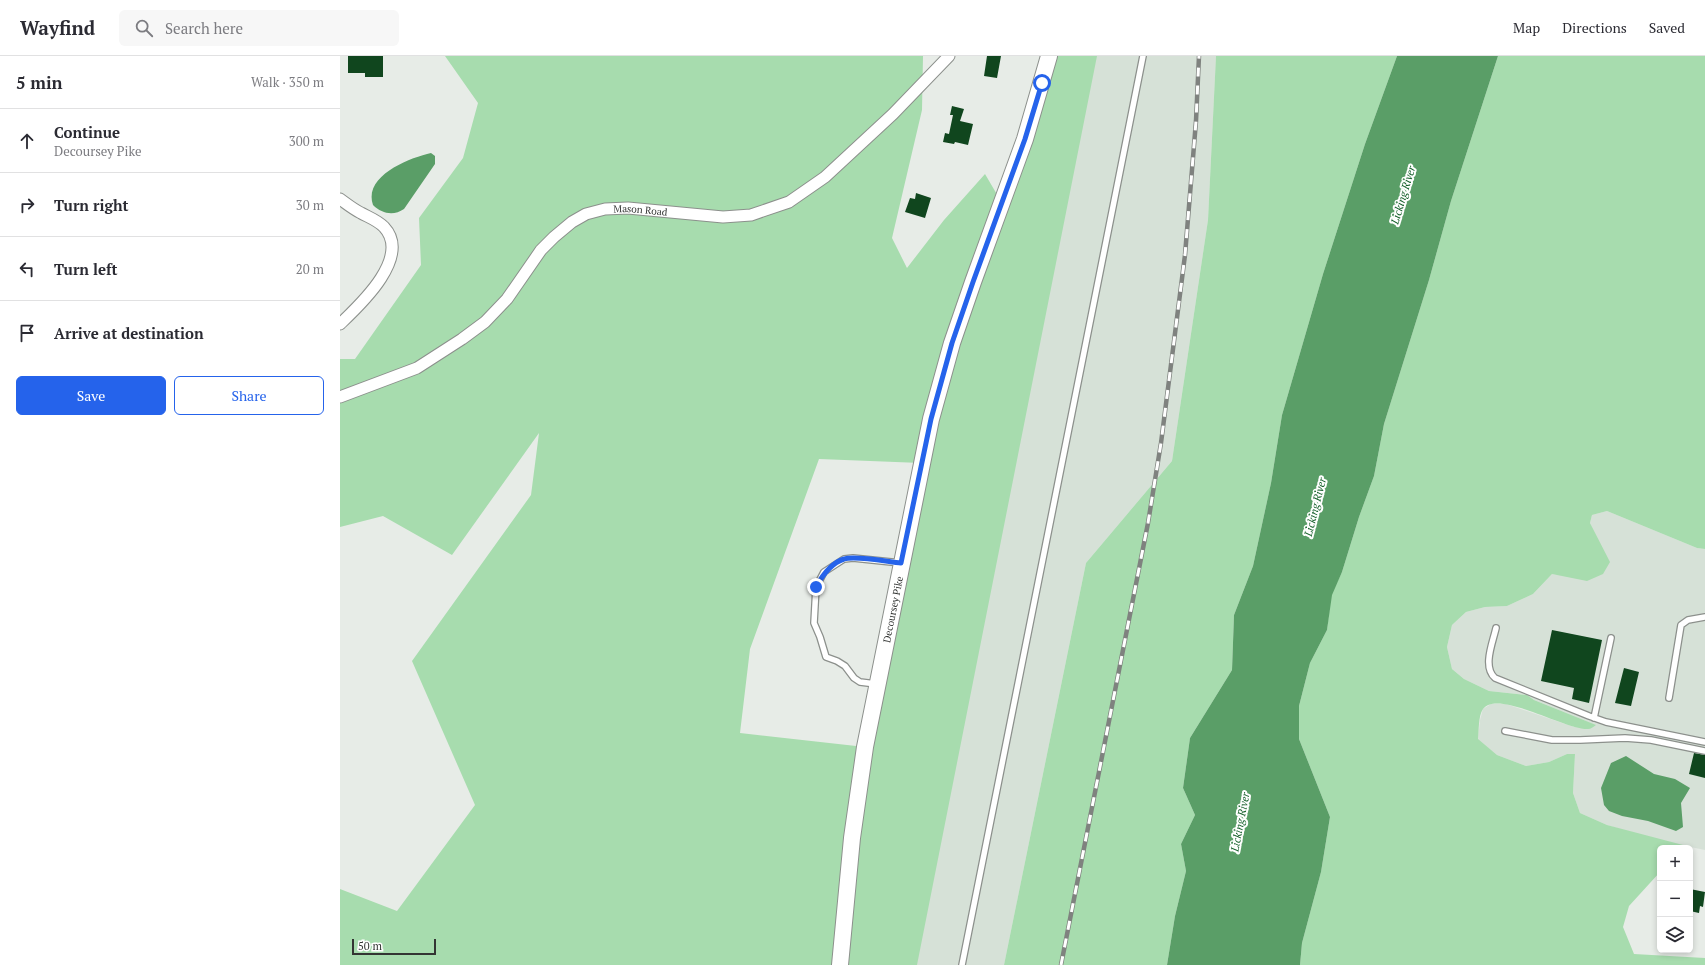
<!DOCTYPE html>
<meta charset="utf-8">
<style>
body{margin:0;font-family:"PT Serif",serif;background:#f7f7f7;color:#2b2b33}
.controls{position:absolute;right:12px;bottom:12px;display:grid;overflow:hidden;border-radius:6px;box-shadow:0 2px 6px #0003}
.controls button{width:36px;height:36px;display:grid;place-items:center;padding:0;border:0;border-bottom:1px solid #e1e1e2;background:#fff;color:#2b2b33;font:20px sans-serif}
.scale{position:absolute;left:12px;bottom:10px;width:84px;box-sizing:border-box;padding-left:4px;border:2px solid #333533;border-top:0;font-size:11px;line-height:14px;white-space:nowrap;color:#333533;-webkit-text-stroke:3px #fff;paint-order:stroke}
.stop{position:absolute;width:12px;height:12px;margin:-9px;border:3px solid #2563eb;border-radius:50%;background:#fff}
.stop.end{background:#2563eb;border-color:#fff;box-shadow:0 1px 4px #0008}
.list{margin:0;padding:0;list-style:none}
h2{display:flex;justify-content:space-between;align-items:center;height:52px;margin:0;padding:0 16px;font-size:17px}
h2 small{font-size:13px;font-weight:400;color:#7c7c81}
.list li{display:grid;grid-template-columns:26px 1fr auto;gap:12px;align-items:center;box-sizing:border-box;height:64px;padding:0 16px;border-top:1px solid #e1e1e2}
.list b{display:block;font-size:15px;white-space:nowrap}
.list p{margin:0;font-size:13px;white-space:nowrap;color:#7c7c81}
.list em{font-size:13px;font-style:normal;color:#7c7c81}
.actions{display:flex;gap:8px;padding:12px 16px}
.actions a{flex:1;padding:9px 0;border:1px solid #2563eb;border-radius:6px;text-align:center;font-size:14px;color:#2563eb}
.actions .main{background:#2563eb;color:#fff}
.icon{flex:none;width:22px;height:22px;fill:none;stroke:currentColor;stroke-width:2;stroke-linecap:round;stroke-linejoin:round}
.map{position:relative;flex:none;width:1365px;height:909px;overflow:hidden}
header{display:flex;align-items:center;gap:24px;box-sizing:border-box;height:56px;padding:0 20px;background:#fff;border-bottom:1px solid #e1e1e2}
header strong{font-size:19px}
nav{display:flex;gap:22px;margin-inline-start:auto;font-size:14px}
.search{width:280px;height:36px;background:#f7f7f7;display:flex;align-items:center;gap:10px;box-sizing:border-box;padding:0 14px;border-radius:6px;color:#7c7c81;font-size:15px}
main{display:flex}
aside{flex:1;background:#fff}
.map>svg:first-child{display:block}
.built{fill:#d6e1d7}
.green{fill:#a7dcae;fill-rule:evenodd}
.water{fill:#5a9e67}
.building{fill:#10461e}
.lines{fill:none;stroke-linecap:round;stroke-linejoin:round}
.lane-casing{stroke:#8c908c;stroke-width:8}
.street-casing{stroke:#8c908c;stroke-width:13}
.secondary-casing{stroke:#8c908c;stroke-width:18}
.lane{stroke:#fff;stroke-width:5.5}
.street{stroke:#fff;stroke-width:11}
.secondary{stroke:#fff;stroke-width:16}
.rail-casing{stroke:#7f827f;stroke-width:4.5}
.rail{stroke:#fff;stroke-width:3;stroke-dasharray:9;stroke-linecap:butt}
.route{stroke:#2563eb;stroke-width:5}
.labels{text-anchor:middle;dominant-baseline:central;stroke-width:4;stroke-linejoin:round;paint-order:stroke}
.street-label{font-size:10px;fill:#333533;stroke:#fff}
.water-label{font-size:11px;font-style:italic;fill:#15602a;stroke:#fff}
</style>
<header>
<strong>Wayfind</strong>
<div class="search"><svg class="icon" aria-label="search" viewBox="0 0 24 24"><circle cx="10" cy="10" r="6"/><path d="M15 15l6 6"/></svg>Search here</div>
<nav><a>Map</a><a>Directions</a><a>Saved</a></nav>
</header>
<main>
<aside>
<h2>5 min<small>Walk · 350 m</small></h2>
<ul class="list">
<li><svg class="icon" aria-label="ahead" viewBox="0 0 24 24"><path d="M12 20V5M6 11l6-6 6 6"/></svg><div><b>Continue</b><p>Decoursey Pike</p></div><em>300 m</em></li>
<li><svg class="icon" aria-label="right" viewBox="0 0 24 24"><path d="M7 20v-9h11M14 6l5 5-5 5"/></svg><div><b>Turn right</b></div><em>30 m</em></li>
<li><svg class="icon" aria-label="left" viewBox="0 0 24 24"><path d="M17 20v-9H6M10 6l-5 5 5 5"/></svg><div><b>Turn left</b></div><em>20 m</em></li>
<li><svg class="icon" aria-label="arrive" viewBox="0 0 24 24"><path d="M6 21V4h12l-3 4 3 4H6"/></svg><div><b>Arrive at destination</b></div></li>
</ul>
<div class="actions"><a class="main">Save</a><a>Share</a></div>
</aside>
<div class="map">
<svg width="1365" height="909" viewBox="0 0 1365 909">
<rect width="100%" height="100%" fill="#e7ece7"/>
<path class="built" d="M709,0H876L868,164L832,405L746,507L664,909H500Z
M1267,455L1357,492L1365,493V794L1317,784L1267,769L1240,757L1233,737L1235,698H1227L1209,706L1186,710L1157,699L1138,684L1140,664L1143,653L1151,648H1166L1234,671L1255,669L1194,644L1187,639L1149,635L1124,623L1112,613L1107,591L1112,569L1126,556L1145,551L1167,550L1193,538L1212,518L1228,520L1257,482L1250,467L1252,459Z"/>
<path class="green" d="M105,0H583L582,54L552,182L567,212L604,164L645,118L662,147L709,0H757L577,909H0V833L57,855L135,749L72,605L191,439L199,377L112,499L43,460L0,471V303H15L81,209L79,162L123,102L138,47ZM479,403L581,407L525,691L400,677L410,593Z
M876,0H1057L1025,88L983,218L942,359L931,427L913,510L894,559L892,614L850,682L843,732L855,759L841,788L846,815L835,860L827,909H664L746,507L832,405L868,164Z
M1158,0H1365V493L1357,492L1267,455L1252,459L1250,467L1270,506L1263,518L1247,525L1212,518L1193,538L1167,550L1145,551L1126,556L1112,569L1107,591L1112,613L1124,623L1149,635L1187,639L1194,644L1256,669C1253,671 1251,673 1248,673C1225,674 1158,633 1143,653C1138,660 1139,675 1138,683L1157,699L1186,710L1209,706L1227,698H1235L1233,737L1240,757L1267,769L1343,789L1341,792H1320V816L1289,850L1283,871L1294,898L1365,902V909H960L962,887L981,816L990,761L959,683V650L970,607L987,574L991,539L1002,516L1019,461L1034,420L1044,368L1089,224L1111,145Z"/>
<path class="water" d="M1057,0H1158L1111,145L1089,224L1044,368L1034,420L1019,461L1002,516L992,539L987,574L970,607L959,650V683L990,761L981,816L962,887L960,909H827L835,860L846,815L841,788L855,759L843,732L850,682L892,614L894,559L913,510L931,427L942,359L983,218L1025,88Z
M91,97L95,100V108L64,153C54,160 42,158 33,149C23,120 69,102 91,97Z
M1286,700L1314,718L1335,723L1350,732L1341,747L1343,771L1336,775L1308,765L1282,760L1269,755L1264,749L1261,732L1271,707Z"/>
<path class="building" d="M8,0H43V21H25V17H8Z
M647,0H661L657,22L644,20Z
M612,50L624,53L620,65L633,68L628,89L615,86L614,88L603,86L605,77L609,78L613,59H610Z
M576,137L591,142L585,162L565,156L570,142L575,143Z
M1212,574L1262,584L1249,647L1232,643L1234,632L1201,625Z
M1284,612L1299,616L1291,650L1275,647Z
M1354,697L1365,699V722L1349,718Z
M1350,833L1365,836L1363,851L1360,850L1359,857L1350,855L1352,848H1350Z"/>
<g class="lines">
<defs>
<path id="lane" d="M1156,572C1153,586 1142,611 1155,622L1249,660L1266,666L1365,686
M536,628L520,626L514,622L505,610L497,605L486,601L480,581L474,567L476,531L484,516L504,503L513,502L561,507
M1329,642L1341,569L1348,564L1365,561
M1254,662L1271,582
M1165,675L1212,684H1240L1285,682L1311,684L1365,695
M622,909L803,0"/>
<g id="street">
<path d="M0,143C7,148 13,153 21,157C28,161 37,164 44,171C72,201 20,249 0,268"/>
<path id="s1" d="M0,341L77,312L122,283L145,266L167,243L201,194L214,181L232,166L246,158L265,153L288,152L383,161L411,159L449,146L485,121L553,58L609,0"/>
</g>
<g id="secondary">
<path id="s2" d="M500,909L512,782L525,691L591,363L612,287L633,226L685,83L709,0"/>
</g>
</defs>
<use href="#lane" class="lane-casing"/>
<use href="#street" class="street-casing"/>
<use href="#secondary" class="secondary-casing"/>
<use href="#lane" class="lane"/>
<use href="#street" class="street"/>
<use href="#secondary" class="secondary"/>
<defs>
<path id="rail" d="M721,909L808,467L821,387L845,199L856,65L859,0"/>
</defs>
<use href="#rail" class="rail-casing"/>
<use href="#rail" class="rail"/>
</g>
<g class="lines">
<path class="route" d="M476,531C482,520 491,507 504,503C515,499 549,506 561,507L591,363L612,287L633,226L685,83L702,27"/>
</g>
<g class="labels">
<g class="street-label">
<text stroke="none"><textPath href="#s1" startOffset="369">Mason Road</textPath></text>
<text stroke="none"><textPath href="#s2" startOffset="360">Decoursey Pike</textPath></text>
</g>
<g class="water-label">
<text transform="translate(1063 139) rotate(-73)">Licking River</text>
<text transform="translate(975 451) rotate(-76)">Licking River</text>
<text transform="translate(900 766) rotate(-79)">Licking River</text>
</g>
</g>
</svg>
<div class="controls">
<button>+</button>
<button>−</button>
<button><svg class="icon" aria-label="layers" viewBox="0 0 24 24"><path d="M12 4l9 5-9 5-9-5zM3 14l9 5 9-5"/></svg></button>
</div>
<div class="scale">50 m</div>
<div class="stop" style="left:702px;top:27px"></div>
<div class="stop end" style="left:476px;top:531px"></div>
</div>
</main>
